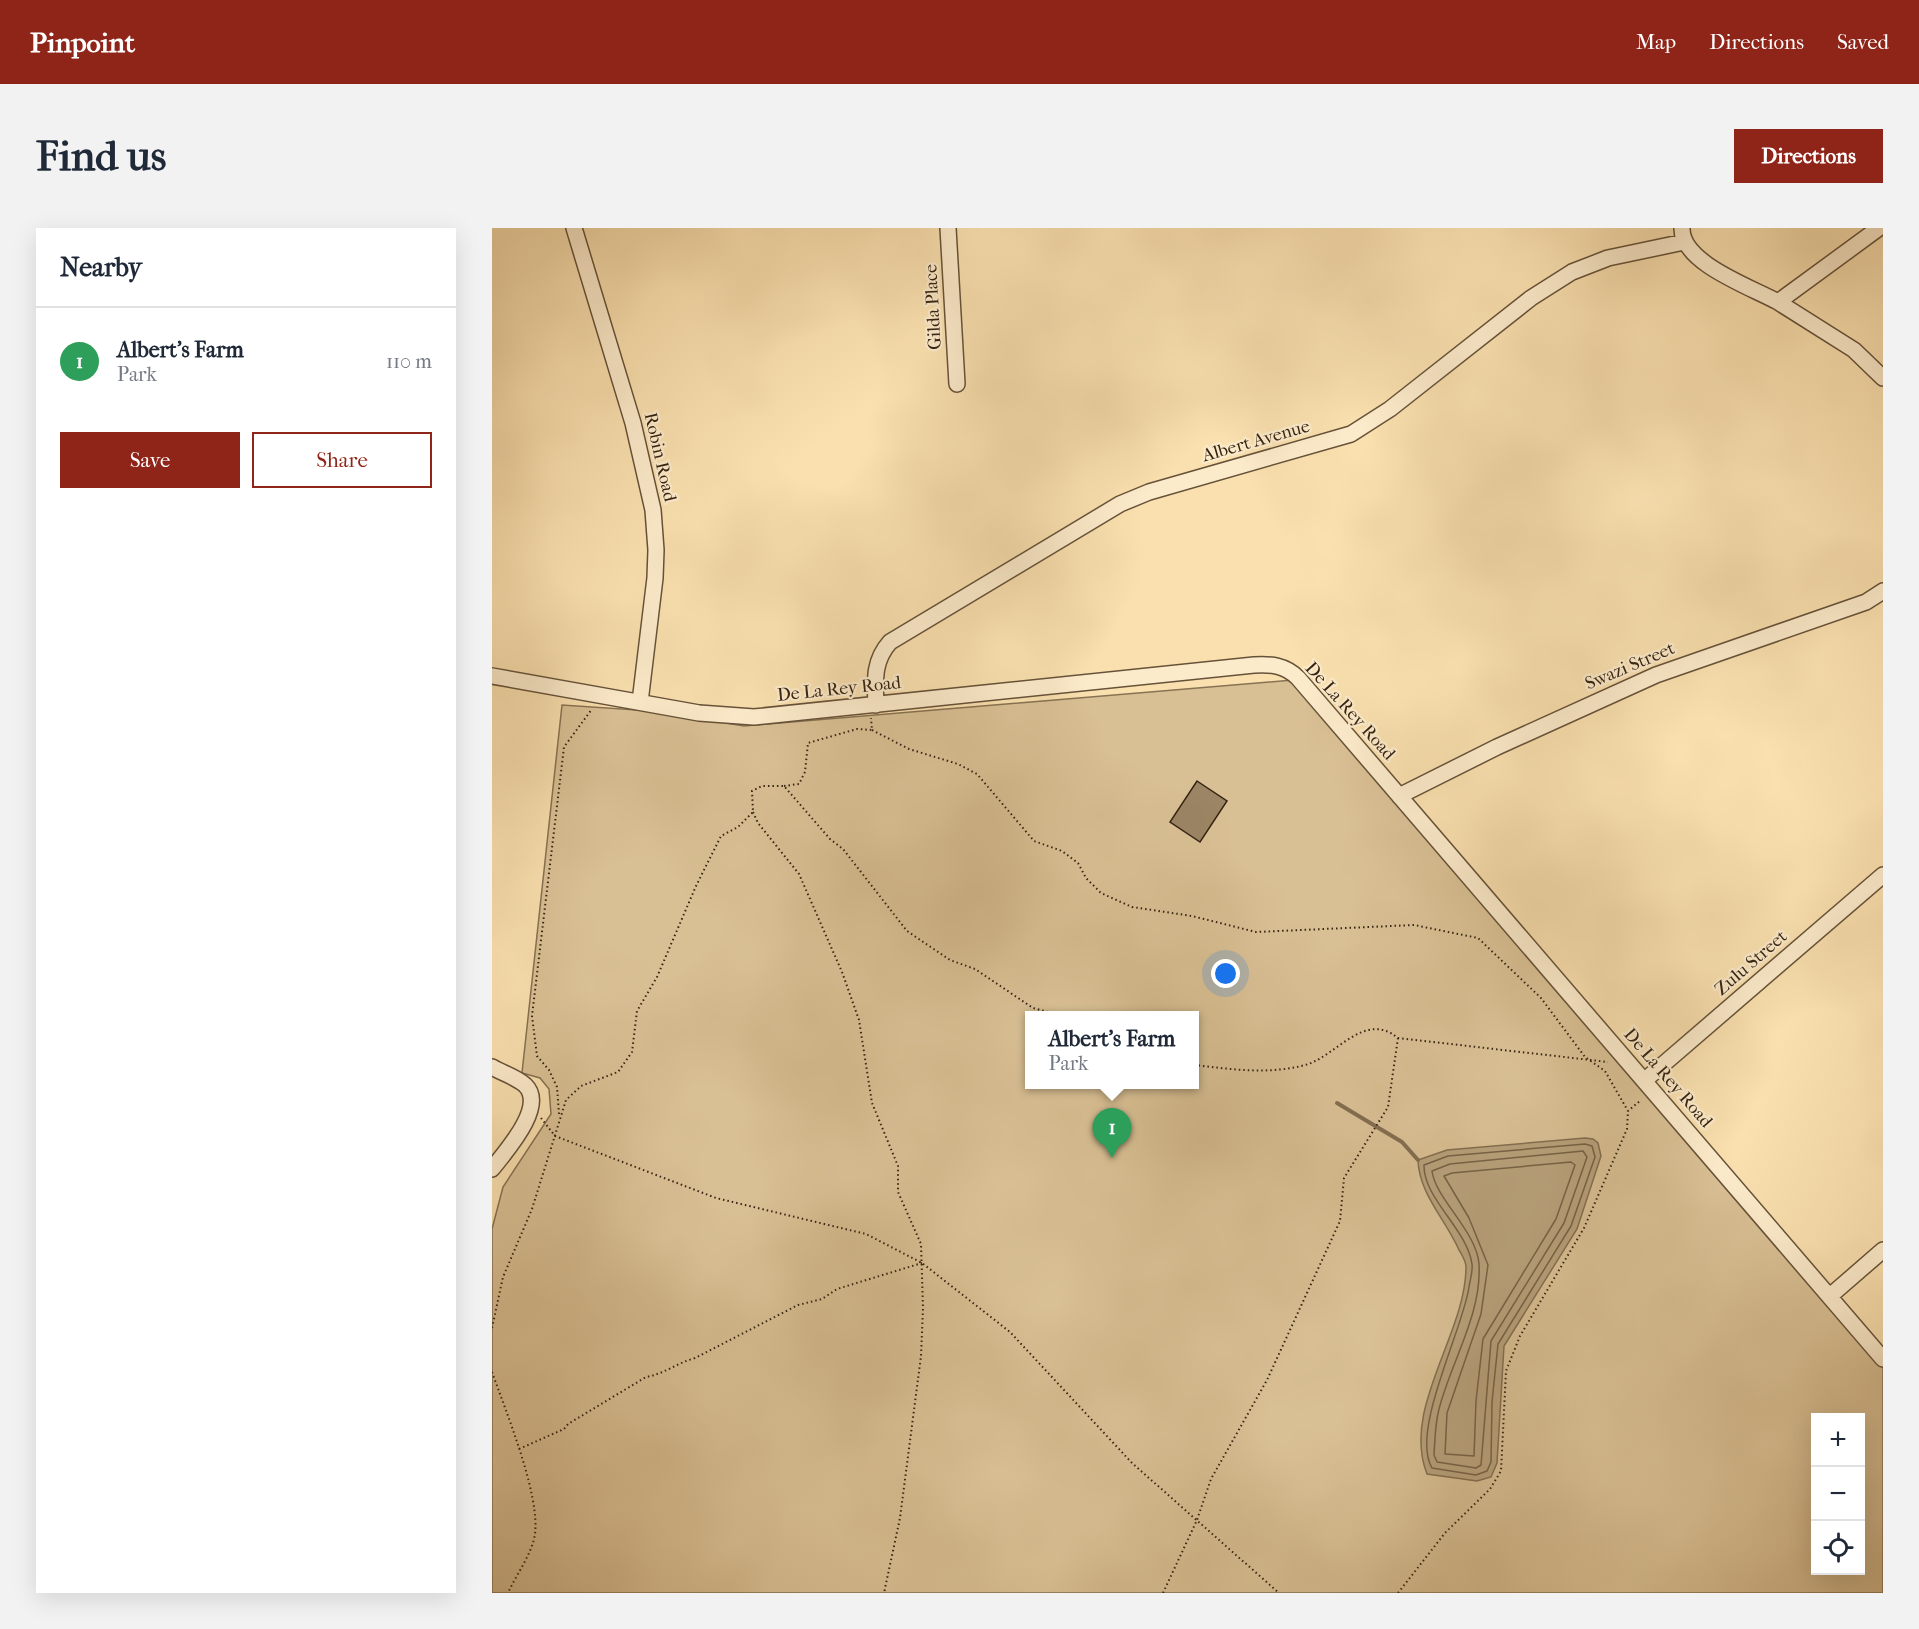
<!DOCTYPE html>
<meta charset="utf-8">
<style>
body{margin:0;font-family:"IM FELL French Canon",serif;background:#f2f2f3;color:#1f2937}
.controls{position:absolute;right:18px;bottom:18px;display:grid;overflow:hidden;border-radius:0px;box-shadow:0 6px 24px #0002}
.controls button{width:54px;height:54px;display:grid;place-items:center;padding:0;border:0;border-bottom:2px solid #e0e1e3;background:#fff;color:#1f2937;font:30px sans-serif}
.you{position:absolute;left:734px;top:746px;width:21px;height:21px;margin:-15px;border:4px solid #fff;border-radius:50%;background:#1a73e8;box-shadow:0 0 0 9px #1a73e833}
.badge{display:grid;place-items:center;width:39px;height:39px;border-radius:50%;background:#8f2418;color:#fff;font-size:20px;font-weight:700}
.pin{position:absolute;translate:-50% -50px;filter:drop-shadow(0 2px 3px #0008)}
.pin::after{content:'';position:absolute;top:32px;width:21px;height:18px;background:inherit;clip-path:polygon(0 0,100% 0,50% 100%)}
.popup{position:absolute;left:533px;top:783px;width:174px;height:78px;box-sizing:border-box;display:grid;place-content:center;border-radius:0px;background:#fff;filter:drop-shadow(0 2px 4px #0005);font-size:20px;white-space:nowrap;color:#747a83}
.popup b{font-size:22px;color:#1f2937}
.popup::after{content:'';position:absolute;left:50%;top:100%;margin-left:-12px;border:12px solid transparent;border-top-color:#fff}
.list{margin:0;padding:0;list-style:none}
h2{display:flex;justify-content:space-between;align-items:center;height:78px;margin:0;padding:0 24px;font-size:26px}
h2 small{font-size:20px;font-weight:400;color:#747a83}
.list li{display:grid;grid-template-columns:39px 1fr auto;gap:18px;align-items:center;box-sizing:border-box;height:108px;padding:0 24px;border-top:2px solid #e0e1e3}
.list b{display:block;font-size:22px;white-space:nowrap}
.list p{margin:0;font-size:20px;white-space:nowrap;color:#747a83}
.list em{font-size:20px;font-style:normal;color:#747a83}
.actions{display:flex;gap:12px;padding:18px 24px}
.actions a{flex:1;padding:14px 0;border:2px solid #8f2418;border-radius:0px;text-align:center;font-size:21px;color:#8f2418}
.actions .main{background:#8f2418;color:#fff}
.icon{flex:none;width:33px;height:33px;fill:none;stroke:currentColor;stroke-width:2;stroke-linecap:round;stroke-linejoin:round}
.map{position:relative;flex:none;width:1391px;height:1365px;overflow:hidden;border-radius:0px}
header{display:flex;align-items:center;gap:36px;box-sizing:border-box;height:84px;padding:0 30px;background:#8f2418;color:#fff}
header strong{font-size:28px}
nav{display:flex;gap:33px;margin-inline-start:auto;font-size:21px}
.intro{display:flex;align-items:center;justify-content:space-between;box-sizing:border-box;height:144px;padding:0 36px}
h1{margin:0;font-size:42px}
.button{padding:15px 27px;border-radius:0px;background:#8f2418;color:#fff;font-size:21px;font-weight:700}
main{display:flex;gap:36px;padding:0 36px}
aside{flex:1;background:#fff;border-radius:0px;box-shadow:0 6px 24px #0002}
.map>svg:first-child{display:block}
.green{fill:#d9c094;stroke:#877253;stroke-width:1.5;fill-rule:evenodd}
.water{fill:#b7a07a;stroke:#836e50;stroke-width:1.5}
.lines{fill:none;stroke-linecap:round;stroke-linejoin:round}
.shore{stroke:#766246;stroke-width:1.5}
.stream{stroke:#836e50;stroke-width:4}
.building{fill:#9b8564;stroke:#352312;stroke-width:1.5}
.minor-casing{stroke:#665239;stroke-width:18}
.path{stroke:#352312;stroke-width:2;stroke-dasharray:1.5 3;stroke-linecap:butt}
.minor{stroke:#fcebcb;stroke-width:15}
.labels{text-anchor:middle;dominant-baseline:central;stroke-width:4.5;stroke-linejoin:round;paint-order:stroke}
.street-label{font-size:18px;fill:#352312;stroke:#fcebcb}
</style>
<header>
<strong>Pinpoint</strong>
<nav><a>Map</a><a>Directions</a><a>Saved</a></nav>
</header>
<div class="intro"><h1>Find us</h1><a class="button">Directions</a></div>
<main>
<aside>
<h2>Nearby<small></small></h2>
<ul class="list">
<li><span class="badge" style="background:#2e9e5b">1</span><div><b>Albert's Farm</b><p>Park</p></div><em>110 m</em></li>
</ul>
<div class="actions"><a class="main">Save</a><a>Share</a></div>
</aside>
<div class="map">
<svg width="1391" height="1365" viewBox="0 0 1391 1365">
<rect width="100%" height="100%" fill="#fae0af"/>
<filter id="stains"><feTurbulence type="fractalNoise" baseFrequency=".00333" numOctaves="4"/><feColorMatrix values="0 0 0 0 .2 0 0 0 0 .09 0 0 0 0 .02 0 0 0 .5 -.17"/></filter>
<radialGradient id="worn" r=".72"><stop offset=".6" stop-color="#630" stop-opacity="0"/><stop offset="1" stop-color="#630" stop-opacity=".3"/></radialGradient>
<path class="green" d="M801,452L1391,1139V1365H0V1001L11,959L59,886L57,861L48,850L30,845L70,477L160,483L252,498ZM538,788H702V856H538ZM1324,1190H1368V1342H1324Z"/>
<path class="water" d="M1093,910L1101,911L1106,915L1109,928L1085,1001L1012,1118L1005,1235L999,1249L985,1253L935,1246C909,1180 974,1106 974,1039C974,1033 970,1027 967,1022C954,992 927,966 926,932L955,922Z"/>
<g class="lines">
<path class="shore" d="M1093,916L1100,918L1103,929L1079,998L1006,1116L1000,1174L999,1234L995,1243L984,1247L940,1240C918,1203 971,1102 977,1059C978,1052 981,1043 980,1036C975,1001 931,970 932,937L956,928Z
M1091,923L1095,929L1072,995L999,1113L989,1237L984,1240L945,1234L942,1227C943,1212 943,1196 947,1181C959,1134 990,1086 987,1036C985,1004 943,970 940,943L958,936Z
M1079,934L1083,937L1064,991L991,1111L984,1173L982,1228L953,1226L955,1185L989,1086L996,1037L977,990L952,948L960,945Z"/>
<path class="stream" d="M845,875L910,914L926,932"/>
</g>
<path class="building" d="M705,553L735,573L708,614L678,594Z"/>
<g class="lines">
<defs>
<path id="minor" d="M82,0L141,195L161,282L164,322L163,350L148,474
M456,0L465,156
M1190,0C1189,35 1259,59 1286,74L1387,0
M1286,74L1362,122L1391,150
M0,448L207,485L262,489L762,437C779,436 793,437 806,450L1391,1131
M384,477C383,453 381,433 398,414L628,276L657,264L859,206L898,181L1039,70L1080,44L1116,30L1192,14
M907,568L1005,519L1164,447L1374,374L1391,363
M0,839C10,845 24,849 33,857C55,878 14,923 0,941
M1153,852L1391,647
M1338,1068L1391,1022"/>
</defs>
<use href="#minor" class="minor-casing"/>
<path class="path" d="M380,502L417,521L466,536L485,546L542,613L570,623L586,635L594,650L609,665L640,679L700,688L764,704L922,697L986,710L1049,770L1093,829L1113,843L1136,883
M292,558L307,556L313,544L316,515L365,501L380,502L379,490
M261,584L266,595L307,646L350,744L367,792L380,875L406,938V964L429,1016L431,1080L429,1128L408,1290L392,1365
M702,837C739,841 776,847 813,837C844,829 872,782 906,810L1116,834
M67,886L65,859L57,842L45,828L40,788L72,519L100,481
M49,890L63,908L224,970L374,1006L430,1035L518,1104L640,1235L787,1365
M0,1100L11,1049L40,981L74,872L89,858L126,844L140,824L145,783L165,749L204,658L229,608L246,599L261,584L260,563L270,558H292L338,611L351,621L415,703L458,732L483,741L541,780L571,788
M0,1144C14,1184 48,1266 43,1306C40,1326 24,1347 16,1365
M27,1221L72,1201L76,1196L154,1149C172,1146 185,1135 203,1130L306,1077L330,1071L345,1061L430,1035
M671,1365L705,1292L719,1251L775,1152L848,993L852,950L896,879L906,810
M906,1365L953,1305L998,1261L1009,1243L1014,1143L1028,1108L1092,1000L1135,901L1136,883L1149,872"/>
<use href="#minor" class="minor"/>
</g>
<g class="labels">
<g class="street-label">
<text transform="translate(441 79) rotate(-93)">Gilda Place</text>
<text transform="translate(764 213) rotate(-16)">Albert Avenue</text>
<text transform="translate(168 229) rotate(77)">Robin Road</text>
<text transform="translate(1138 438) rotate(-23)">Swazi Street</text>
<text transform="translate(347 461) rotate(-6)">De La Rey Road</text>
<text transform="translate(858 483) rotate(48)">De La Rey Road</text>
<text transform="translate(1259 735) rotate(-41)">Zulu Street</text>
<text transform="translate(1176 850) rotate(49)">De La Rey Road</text>
</g>
</g>
<rect width="100%" height="100%" filter="url(#stains)"/>
<rect width="100%" height="100%" fill="url(#worn)"/>
</svg>
<div class="controls">
<button>+</button>
<button>−</button>
<button><svg class="icon" aria-label="locate" viewBox="0 0 24 24"><circle cx="12" cy="12" r="6"/><path d="M12 2v4M12 18v4M2 12h4M18 12h4"/></svg></button>
</div>
<div class="you"></div>
<div class="pin badge" style="left:620px;top:930px;background:#2e9e5b">1</div>
<div class="popup"><b>Albert's Farm</b>Park</div>
</div>
</main>
